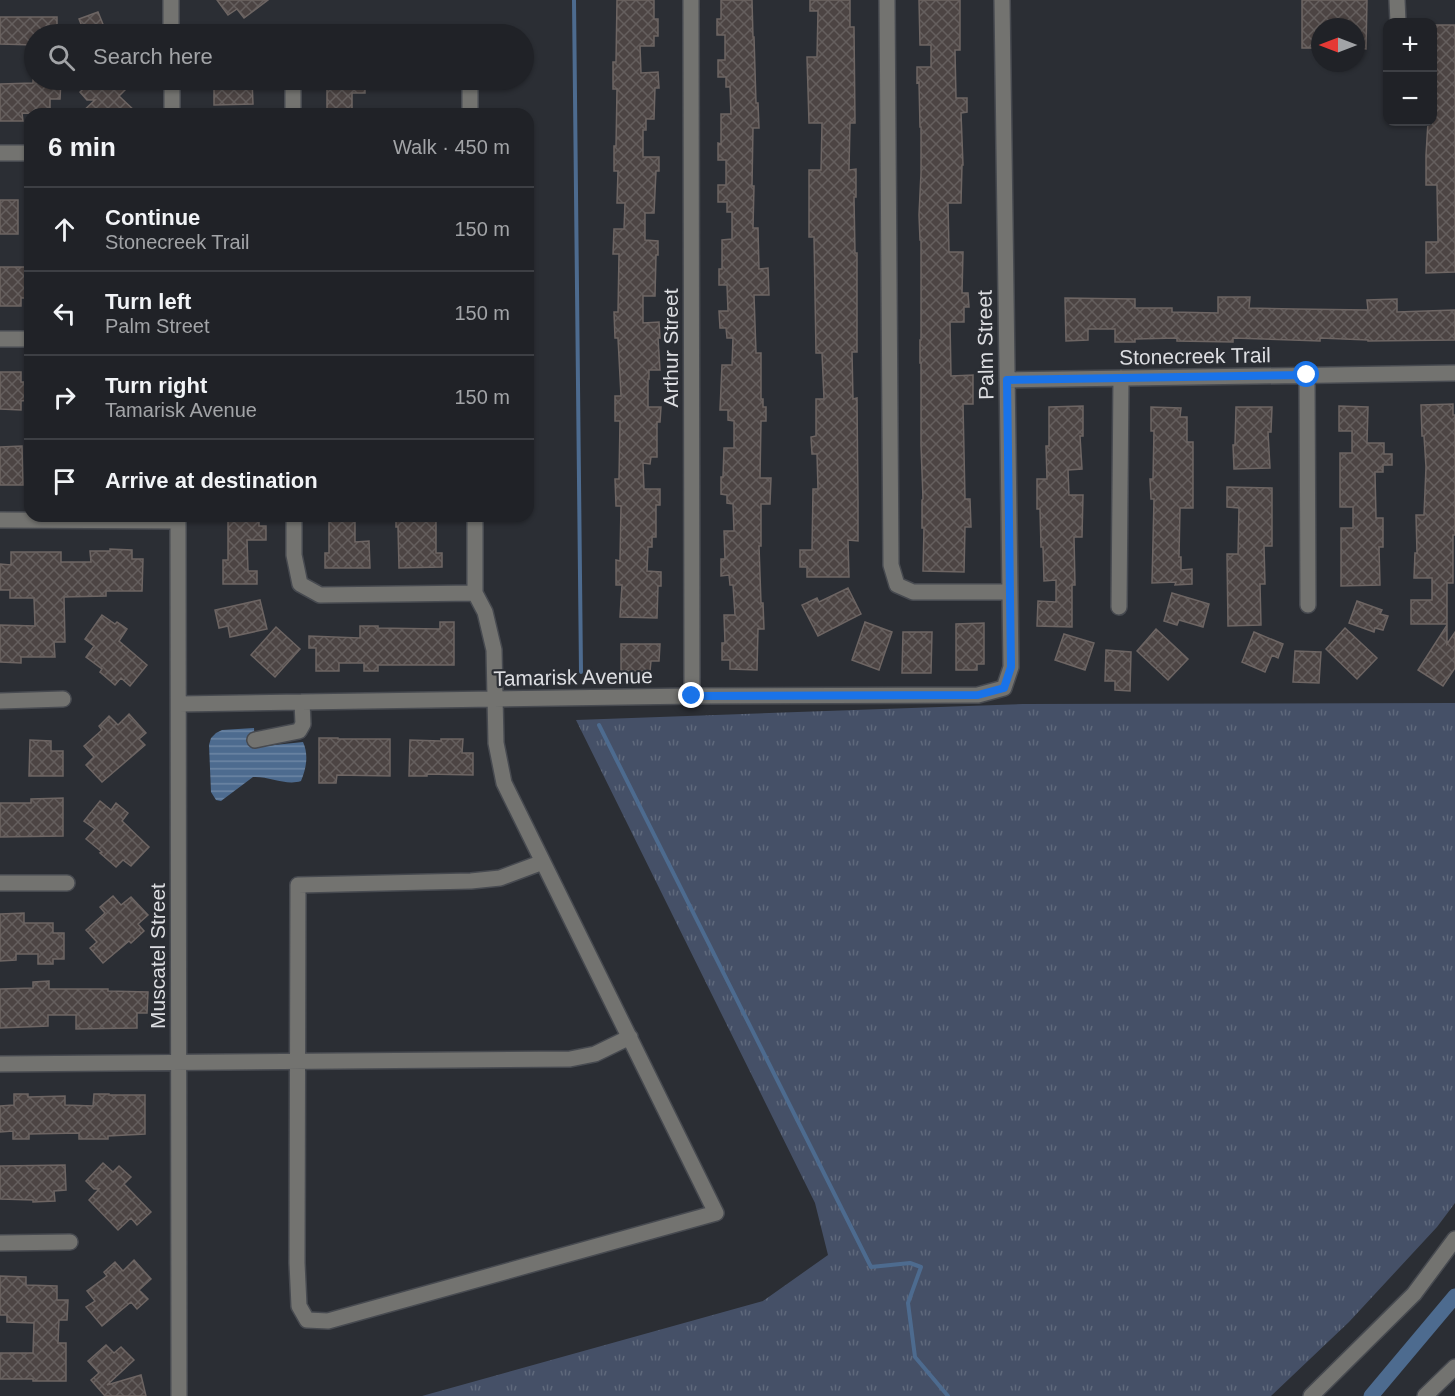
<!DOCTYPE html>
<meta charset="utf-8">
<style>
body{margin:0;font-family:Helvetica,sans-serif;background:#2d2f33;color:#f1f3f6}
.controls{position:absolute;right:18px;top:18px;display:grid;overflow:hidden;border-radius:12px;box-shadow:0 2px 4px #0004}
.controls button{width:54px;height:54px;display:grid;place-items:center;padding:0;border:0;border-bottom:2px solid #3d3f44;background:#202227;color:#f1f3f6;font:30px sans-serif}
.compass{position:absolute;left:1311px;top:18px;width:54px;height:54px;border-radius:50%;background:#202227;box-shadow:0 2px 4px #0004;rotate:270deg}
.stop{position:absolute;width:18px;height:18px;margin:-14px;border:4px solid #1a73e8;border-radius:50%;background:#fff}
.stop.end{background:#1a73e8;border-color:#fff;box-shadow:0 2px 6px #0008}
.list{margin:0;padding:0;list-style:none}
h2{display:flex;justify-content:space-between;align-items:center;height:78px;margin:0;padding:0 24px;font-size:26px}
h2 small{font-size:20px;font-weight:400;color:#a2a4a7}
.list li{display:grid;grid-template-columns:39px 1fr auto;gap:18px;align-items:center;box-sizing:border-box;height:84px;padding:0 24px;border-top:2px solid #3d3f44}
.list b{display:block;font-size:22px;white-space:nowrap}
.list p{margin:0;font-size:20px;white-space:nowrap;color:#a2a4a7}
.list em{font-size:20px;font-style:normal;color:#a2a4a7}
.icon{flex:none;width:33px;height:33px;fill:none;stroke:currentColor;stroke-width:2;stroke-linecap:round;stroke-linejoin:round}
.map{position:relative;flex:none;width:1455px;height:1396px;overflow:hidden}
.search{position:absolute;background:#202227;box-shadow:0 2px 4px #0004;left:24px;top:24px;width:510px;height:66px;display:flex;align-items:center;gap:15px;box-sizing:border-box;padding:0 21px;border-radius:33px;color:#a2a4a7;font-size:22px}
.panel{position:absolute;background:#202227;box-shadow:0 2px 4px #0004;left:24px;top:108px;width:510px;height:414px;border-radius:18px}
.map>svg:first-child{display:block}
.grass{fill:url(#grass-tufts)}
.water{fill:url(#water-rules)}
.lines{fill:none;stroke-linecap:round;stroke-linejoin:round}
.stream{stroke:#4d6b8f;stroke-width:4}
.canal{stroke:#4d6b8f;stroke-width:15}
.building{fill:url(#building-cross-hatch);stroke:#6d6563;stroke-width:1.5}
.minor-casing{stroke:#474a50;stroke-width:18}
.minor{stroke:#737370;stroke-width:15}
.route{stroke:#1a73e8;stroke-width:8}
.labels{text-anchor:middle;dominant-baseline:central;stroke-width:4.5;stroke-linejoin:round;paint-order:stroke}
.street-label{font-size:21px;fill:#dcdde1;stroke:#2b2e34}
</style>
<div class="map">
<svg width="1455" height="1396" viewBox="0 0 1455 1396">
<defs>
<pattern id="grass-tufts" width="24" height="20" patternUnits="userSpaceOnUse" patternTransform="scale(1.5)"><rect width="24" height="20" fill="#455067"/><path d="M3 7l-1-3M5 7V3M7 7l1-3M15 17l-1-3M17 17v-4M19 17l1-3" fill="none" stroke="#5f697c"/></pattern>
<pattern id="water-rules" width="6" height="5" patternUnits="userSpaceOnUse" patternTransform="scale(1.5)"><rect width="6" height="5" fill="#4d6b8f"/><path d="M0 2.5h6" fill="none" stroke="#6e87a4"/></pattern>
<pattern id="building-cross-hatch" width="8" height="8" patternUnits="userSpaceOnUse" patternTransform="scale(1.5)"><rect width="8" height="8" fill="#4c4443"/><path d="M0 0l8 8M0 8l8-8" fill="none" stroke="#655f5e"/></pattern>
</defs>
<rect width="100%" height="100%" fill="#2b2e34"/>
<path class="grass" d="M1455,703V1203L1437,1227L1349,1322L1271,1396H422L763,1301L828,1255L815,1203L576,720L1023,704Z"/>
<path class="water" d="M254,728L255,747L303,742C309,755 306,769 301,781C286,786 269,776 253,777L221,801L216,800L211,792L209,745L211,738L216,733L222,730Z"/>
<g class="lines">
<path class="stream" d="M574,0L581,672
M599,725L871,1267L910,1263L921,1267L908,1303L915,1357L948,1396"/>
<path class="canal" d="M1371,1396L1455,1296"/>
</g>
<path class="building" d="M217,0H268L244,18L237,9L228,15Z
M617,0H654V19H658V36H654V46H640L641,73L658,72L659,88H655L654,119H646V130H643V157H659V171H656L654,213H645V240L658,241V255H656L655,296H643V323L659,322L660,338H658L660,370H649V379H648V407H661L660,422H657V457H651L650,464L643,463L644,489H660V505H656V537H652V547H648L647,571L661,572V586H658L657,618L620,617L622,585H616V560L620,561L621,506H616L615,479H619L620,421H615V396H621L618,338H615L614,312H618L619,254H613L614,229H624L625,203H617L618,171H614V146H616L617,89H613V62H616Z
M721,0H752L753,37H754L756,103H758L759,128H753L752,186H754L753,228H758L759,269L768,268L769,295H754L756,353H761V399H763V407H766V421H761L760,478H771L770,504H761V546H759L761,603H763L764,629H758L757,670L730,669V660H722V643H725L724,615H735L733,585H730L729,575L721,576V559H725L724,531H734L733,504L727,503V495L721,494V477H723L724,448H734V421L728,420V410H720L722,365H732L733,338H727L726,328H720L719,311H728L727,285H719V269H722V240L732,239V212H727V202H718V185H726V160H718V143L721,144V114H731L730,87H726V77H718V60H725V35H717V19H721Z
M810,0H850V27H854L855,123H850L849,170L856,169V197H854L855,253H857V352H852L853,399L857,398L858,502V541L848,540L849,577H807V567H800V550H812L813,489H818L817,454H812L811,437L816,436V399H824L822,353H816L814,237H809V170H821L822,123H809L807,57H817L818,11H810Z
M919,0H960V50H955L956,98H967V112L961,113L963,165H962L961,203H948L949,252H963L962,293H968L969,307H964V322H950L951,376L973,375V404H963L965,499H970L971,527H965L964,572L923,571L924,528H922V500L923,499L921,446V363H920V340H921V240H920L919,215L921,173V127H920L919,82L917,83V67H931V45H920Z
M1302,0H1367L1366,49L1356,48V27H1320V48H1302Z
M98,12L107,34H85L79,19Z
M0,17H57V34H34V45L0,44Z
M1432,25H1455V272L1426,273V242H1438L1437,185H1426V155L1428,122H1432V112H1434Z
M33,80H61L60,99H50V114L22,113L23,121H0V84L33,83Z
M93,80H102L106,84L111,80H115L125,90L119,96L138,114H80L95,100H87L80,92Z
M214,80H252L253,104L214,105Z
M327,80H365V93H352V114H327Z
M0,200H18V234H0Z
M0,267H30V298H21V306H0Z
M1218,297H1250L1249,308L1295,309L1368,310L1367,300L1397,299V312L1455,310V340L1368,341V340L1320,338V341L1233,338V342L1177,341V338L1135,339V342H1115V329H1088V340L1066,341L1065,298L1135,299V308H1172V312L1218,313Z
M0,372H21V382H30V400L21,401V410L0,409Z
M1453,404V415H1455V535H1453V583H1447V624H1411V600H1432V578H1414L1415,553H1417L1416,515H1424L1426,467L1424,436H1422L1421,405Z
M1083,406V436H1080L1082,469L1068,470L1069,495H1083L1082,537H1074L1075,585H1072V627L1037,626L1038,601L1056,602V580L1044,581L1043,547H1041L1040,509H1037V479H1047L1046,446H1049V407Z
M1339,406L1368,407L1367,443H1384V454H1392V465H1383V472H1375L1376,518H1383V547H1379L1380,585L1341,586V528H1353V507H1340V453H1352V431H1339Z
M1151,407L1181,408L1180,417H1187V442H1193V508H1180L1179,557H1181V570L1192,569V584L1175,585L1176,582L1152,583L1154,499H1151L1150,479H1153L1154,431H1151Z
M1236,407H1272L1271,432H1268L1270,468L1234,469L1233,445H1235Z
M22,446L23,485H0V447Z
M1227,487L1272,488V546H1264L1265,584H1260L1261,625L1228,626L1227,554H1238L1239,508L1227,507Z
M228,516H259V526H266V540H247L248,571H257V584H223V560H228Z
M329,516H355V542L369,541L370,568H325V553H329Z
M396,516H436V553H442V567L399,568L398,527H396Z
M110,549L132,550V559H143L142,591H106V596L64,597L65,642H54L55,657H21V663L0,662V625L35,626L34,598H10V590H0V564L11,565V552H61V562H91L90,551H110Z
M848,588L861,614L818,636L802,605L817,598L819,602Z
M1172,593L1209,604L1203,627L1179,620L1177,625L1164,621Z
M260,600L267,629L230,637L228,626L219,628L215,610Z
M1357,601L1382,610L1380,614L1388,616L1383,630L1375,628L1374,632L1349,623Z
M102,615L115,624L117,622L127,629L119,641L147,665L130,686L121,678L115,685L100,672L102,669L86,657L94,646L85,639Z
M440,622H454V665H378V671H364V663H339V671H316V648H309V636L360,638V626H378V628L440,629Z
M865,622L892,632L879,670L852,660Z
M984,623V664H977V670H956V624Z
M1447,625V644L1455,632V668L1443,686L1418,670Z
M276,627L300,649L275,677L251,655Z
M1345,628L1377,658L1357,679L1326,649Z
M1156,629L1188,659L1168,680L1137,651Z
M903,632H932L931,673H902Z
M1254,632L1283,644L1278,658L1272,655L1265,672L1242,662Z
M1064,634L1094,643L1085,670L1055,660Z
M621,644H660L659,661H651L650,671H621Z
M1106,650L1131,652L1130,691L1115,690V681H1105Z
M1295,651L1321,652L1319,683L1293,682Z
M129,714L146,733L139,739L145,745L102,782L86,765L94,757L84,746L102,730L99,726L109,716L118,725Z
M319,738H338V739H390V776L337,775L336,783H319Z
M441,739H463L462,753H473V775L427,774V776H409L410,740L441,741Z
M30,740L51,741V751H63V776H29Z
M63,798V836L0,837V803H31V799Z
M100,801L111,810L116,803L128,813L122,821L149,847L131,866L123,860L116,867L100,853L102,852L86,839L95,829L84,821Z
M113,896L121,905L131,897L148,915L138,924L144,931L131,943L129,941L103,963L90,948L97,942L86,930L105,913L100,907Z
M24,913V923H53V933H64V959H53V964H38V954H16V960L0,961V914Z
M49,981V989H108V991L148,992L147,1013H137V1028L76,1029V1015H48V1026L0,1028V989L33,988V982Z
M14,1094H28V1097L65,1096V1105L93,1106L94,1094H109V1095H145V1134L108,1136V1139H79V1133L29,1134V1139H13V1131L0,1132V1106L14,1105Z
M103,1163L113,1172L119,1166L131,1177L124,1184L151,1212L137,1225L131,1218L118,1230L89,1200L99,1189H94L86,1181Z
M65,1165L66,1190L54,1191L55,1201L33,1202V1200L0,1199V1166Z
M134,1260L151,1279L139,1290L148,1299L137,1309L131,1302L102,1326L86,1307L95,1301L87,1291L107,1276L104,1272L115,1262L123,1271Z
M0,1276L26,1277V1285L57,1286V1300H68L67,1320H59L58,1343H66V1381H33V1379H0V1353H33L34,1323L7,1322V1315H0Z
M106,1345L114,1353L121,1347L134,1360L107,1385L141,1375L146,1396H105L91,1380L99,1373L88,1361Z"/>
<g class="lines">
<defs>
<path id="minor" d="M171,0V34
M691,0L692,696
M887,0L891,565L897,585L913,592H1010
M1397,0L1398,22
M172,80V114
M293,80V114
M470,80V114
M0,153H30
M0,339H30
M1307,375L1308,605
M1007,380L1455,373
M178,516L179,1396
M294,516V555L300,584L320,595L475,593
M475,516V593L485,612L494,650L496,743L504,783L716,1213L328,1321L307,1320L299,1306L297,1263L298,885L471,881L500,878L543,862
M0,520L178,521
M1119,607L1121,378
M0,701L63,699
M179,704L692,696L978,695L1004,688L1011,667L1002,0
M255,740L299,731L303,724L302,702
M0,883H67
M0,1064L570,1059L595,1054L630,1037
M0,1243L70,1242
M1311,1396L1414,1294L1455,1239
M1425,1396L1455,1367"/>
</defs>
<use href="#minor" class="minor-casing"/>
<use href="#minor" class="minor"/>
</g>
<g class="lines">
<path class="route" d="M692,696L978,695L1004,688L1011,667L1007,380L1307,375"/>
</g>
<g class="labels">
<g class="street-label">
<text transform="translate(985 345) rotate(-91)">Palm Street</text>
<text transform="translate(670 348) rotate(-90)">Arthur Street</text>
<text transform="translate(1195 356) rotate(-1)">Stonecreek Trail</text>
<text transform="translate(573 677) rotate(-1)">Tamarisk Avenue</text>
<text transform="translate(157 956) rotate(-90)">Muscatel Street</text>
</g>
</g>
</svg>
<div class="controls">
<button>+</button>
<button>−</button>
</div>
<svg class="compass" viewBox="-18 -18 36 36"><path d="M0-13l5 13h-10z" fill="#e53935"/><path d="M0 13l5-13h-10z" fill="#a2a4a7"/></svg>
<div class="stop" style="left:1307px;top:375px"></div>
<div class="stop end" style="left:692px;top:696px"></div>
<div class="search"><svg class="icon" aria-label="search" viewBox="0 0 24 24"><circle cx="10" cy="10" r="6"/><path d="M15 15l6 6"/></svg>Search here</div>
<section class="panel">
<h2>6 min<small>Walk · 450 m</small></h2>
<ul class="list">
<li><svg class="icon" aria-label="ahead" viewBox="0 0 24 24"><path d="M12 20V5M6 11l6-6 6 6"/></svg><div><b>Continue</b><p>Stonecreek Trail</p></div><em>150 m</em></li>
<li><svg class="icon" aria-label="left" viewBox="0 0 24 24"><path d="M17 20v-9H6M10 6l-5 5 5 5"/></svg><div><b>Turn left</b><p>Palm Street</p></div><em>150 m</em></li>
<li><svg class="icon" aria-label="right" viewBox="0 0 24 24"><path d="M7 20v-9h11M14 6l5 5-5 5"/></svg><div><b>Turn right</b><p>Tamarisk Avenue</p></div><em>150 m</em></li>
<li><svg class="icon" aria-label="arrive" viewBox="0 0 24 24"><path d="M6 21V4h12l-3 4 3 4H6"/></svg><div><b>Arrive at destination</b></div></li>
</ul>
</section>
</div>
